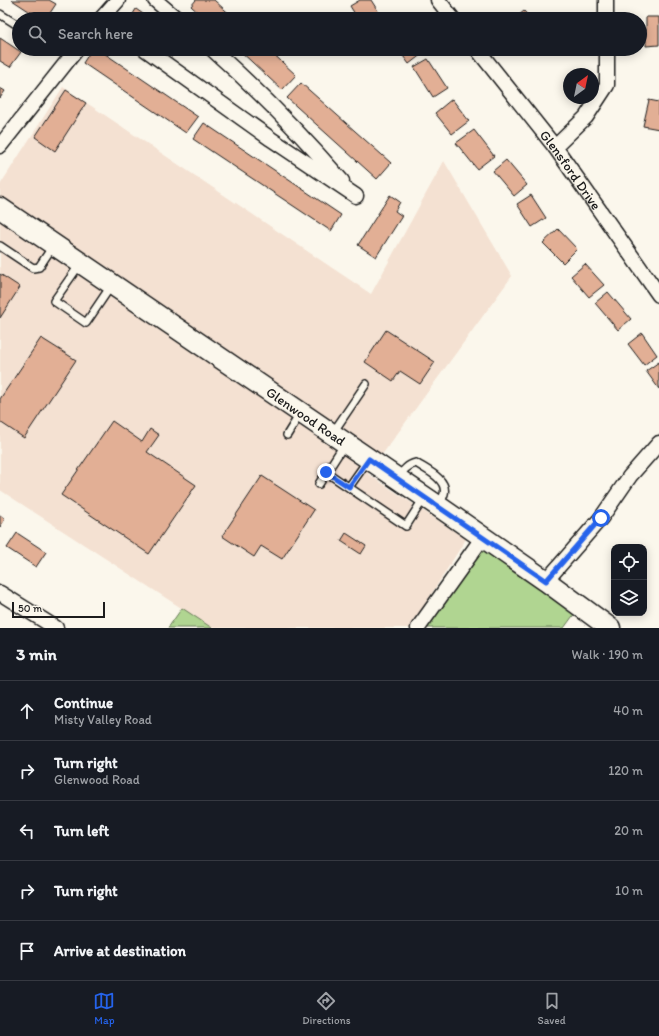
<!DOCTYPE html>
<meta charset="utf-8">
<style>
body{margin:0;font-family:Itim,sans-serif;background:#242831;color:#f1f3f6}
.controls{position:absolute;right:12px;bottom:12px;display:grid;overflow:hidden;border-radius:8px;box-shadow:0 2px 10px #0003}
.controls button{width:36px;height:36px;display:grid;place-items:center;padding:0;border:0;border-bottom:1px solid #363941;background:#171b24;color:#f1f3f6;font:20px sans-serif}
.compass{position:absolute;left:563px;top:68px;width:36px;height:36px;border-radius:50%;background:#171b24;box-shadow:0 2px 10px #0003;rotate:33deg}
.scale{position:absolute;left:12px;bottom:10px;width:93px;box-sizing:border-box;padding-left:4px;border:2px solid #1c1c1c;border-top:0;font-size:11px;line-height:14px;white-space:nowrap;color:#1c1c1c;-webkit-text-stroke:3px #fbf7ec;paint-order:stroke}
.stop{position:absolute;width:12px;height:12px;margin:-9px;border:3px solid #2563eb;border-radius:50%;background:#fff}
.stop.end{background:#2563eb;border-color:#fff;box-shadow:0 1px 4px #0008}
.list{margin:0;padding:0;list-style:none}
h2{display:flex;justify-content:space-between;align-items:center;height:52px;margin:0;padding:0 16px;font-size:17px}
h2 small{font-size:13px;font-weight:400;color:#9ea1a6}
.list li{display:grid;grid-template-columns:26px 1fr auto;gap:12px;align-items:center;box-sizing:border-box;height:60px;padding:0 16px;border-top:1px solid #363941}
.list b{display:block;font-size:15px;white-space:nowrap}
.list p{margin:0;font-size:13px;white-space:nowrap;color:#9ea1a6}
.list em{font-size:13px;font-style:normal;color:#9ea1a6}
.icon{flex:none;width:22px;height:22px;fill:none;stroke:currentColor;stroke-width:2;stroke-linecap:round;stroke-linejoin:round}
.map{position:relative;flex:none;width:659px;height:628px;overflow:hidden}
.search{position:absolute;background:#171b24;box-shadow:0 2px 10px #0003;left:12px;right:12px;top:12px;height:44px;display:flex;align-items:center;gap:10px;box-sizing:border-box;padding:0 14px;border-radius:22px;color:#9ea1a6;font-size:15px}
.sheet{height:352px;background:#171b24}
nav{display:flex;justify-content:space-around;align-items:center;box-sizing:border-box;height:56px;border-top:1px solid #363941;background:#171b24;font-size:11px;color:#9ea1a6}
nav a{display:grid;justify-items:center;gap:2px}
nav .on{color:#2563eb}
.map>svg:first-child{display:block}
.built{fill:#f4e1d2}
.green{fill:#b0d591;stroke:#667856}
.building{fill:#e2af95;stroke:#1c1c1c}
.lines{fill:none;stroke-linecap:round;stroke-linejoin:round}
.lane-casing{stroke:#1c1c1c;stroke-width:10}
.street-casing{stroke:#1c1c1c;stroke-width:17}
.secondary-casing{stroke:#1c1c1c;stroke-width:23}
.lane{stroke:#fbf7ec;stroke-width:7}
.street{stroke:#fbf7ec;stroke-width:14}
.secondary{stroke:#fbf7ec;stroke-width:20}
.route{stroke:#2563eb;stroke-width:5}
.labels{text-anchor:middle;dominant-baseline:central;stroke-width:4;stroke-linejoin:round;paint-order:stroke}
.street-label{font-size:14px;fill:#1c1c1c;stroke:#fbf7ec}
</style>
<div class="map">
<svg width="659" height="628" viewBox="0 0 659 628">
<rect width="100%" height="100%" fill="#fbf7ec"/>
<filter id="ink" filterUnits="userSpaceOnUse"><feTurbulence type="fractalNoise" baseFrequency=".025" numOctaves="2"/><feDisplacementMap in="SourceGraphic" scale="8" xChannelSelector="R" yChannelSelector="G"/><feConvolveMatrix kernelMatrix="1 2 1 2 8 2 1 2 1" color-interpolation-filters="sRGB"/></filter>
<g filter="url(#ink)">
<path class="built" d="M63,87L371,294L444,161L512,276L368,474L466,539L410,628H212L0,490V185Z"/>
<path class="green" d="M482,543L575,613L564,628H419Z
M182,608L212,628H168Z"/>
<path class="building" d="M12,0H49L56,4L46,19H41Z
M196,0H214L235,19H205L191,6Z
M360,0H371L383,19H358L350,6Z
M136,9L143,14L139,19H130Z
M524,11L531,19H514Z
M646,17H659V45L646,46Z
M0,38L21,52L10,67L0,61Z
M92,49H98L198,117L186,133L83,63Z
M238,49H268L296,75L282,90Z
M398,49H419L422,54L409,64Z
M428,59L447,88L433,97L414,67Z
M301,83L391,163L377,179L287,98Z
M0,88L5,91L0,98Z
M66,90L86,103L55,151L35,137Z
M452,99L469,121L452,134L435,113Z
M649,100L659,102V129L643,126Z
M204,123L341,215L331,231L193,139Z
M474,130L494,156L477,169L456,143Z
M506,160L527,185L514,196L493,171Z
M390,195L400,202L395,211L402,216L376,257L358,245Z
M531,195L546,218L532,227L517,204Z
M558,229L577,249L563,263L543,243Z
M585,264L604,285L589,297L571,276Z
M0,274L20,287L0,318Z
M608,292L631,319L618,330L595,303Z
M386,330L435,362L420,384L400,371L393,381L365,362Z
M642,333L657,355L644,365L628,344Z
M41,338L76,360L24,438L0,422V399Z
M659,362V389L646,371Z
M112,421L142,442L150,429L159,435L147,452L196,485L149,554L61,495Z
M262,476L314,510L282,559L261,546L254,557L222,536Z
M0,515L5,519L0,527Z
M17,533L46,552L36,567L7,548Z
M346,533L366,546L361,554L341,541Z"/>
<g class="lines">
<defs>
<path id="lane" d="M0,14L19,26
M0,246L33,268L39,267L53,246
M80,264L54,301L86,323L111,286
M332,434L366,384
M287,435L300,414
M326,472L406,526L424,498
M398,478C403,471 407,465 416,463C426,470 448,479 444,494C443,498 440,502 438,506
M319,484L344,445
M349,487L368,460"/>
<g id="street">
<path d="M155,0L177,19"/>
<path d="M438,0L453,19"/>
<path d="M606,0V19"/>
<path d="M101,19L118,0"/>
<path d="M145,49L271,139L356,196"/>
<path d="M212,49C258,90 301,134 342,181"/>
<path id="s1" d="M477,49L555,147L659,295"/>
<path d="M0,146L77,49"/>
<path d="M555,147L586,117L607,85V49"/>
<path d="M546,581L601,518L630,476L659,443"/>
<path d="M0,593L56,628"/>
<path d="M418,628L483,537"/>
</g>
<g id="secondary">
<path id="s2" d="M0,208L438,506L546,581L610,628"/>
</g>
</defs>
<use href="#lane" class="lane-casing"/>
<use href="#street" class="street-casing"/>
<use href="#secondary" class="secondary-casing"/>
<use href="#lane" class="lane"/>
<use href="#street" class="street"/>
<use href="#secondary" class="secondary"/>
</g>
</g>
<g class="lines" filter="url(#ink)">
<path class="route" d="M326,472L349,487L369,459L546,581L601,518"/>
</g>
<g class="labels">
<g class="street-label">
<text stroke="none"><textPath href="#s1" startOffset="153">Glensford Drive</textPath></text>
<text stroke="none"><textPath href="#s2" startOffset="370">Glenwood Road</textPath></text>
</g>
</g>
</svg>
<div class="controls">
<button><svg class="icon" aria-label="locate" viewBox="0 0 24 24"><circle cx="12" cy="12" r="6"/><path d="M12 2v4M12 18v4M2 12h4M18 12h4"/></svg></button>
<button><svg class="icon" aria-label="layers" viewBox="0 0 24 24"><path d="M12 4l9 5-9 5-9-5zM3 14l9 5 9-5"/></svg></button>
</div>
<svg class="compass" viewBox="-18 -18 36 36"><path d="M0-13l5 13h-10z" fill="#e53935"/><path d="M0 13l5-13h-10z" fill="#9ea1a6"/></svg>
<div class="scale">50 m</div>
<div class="stop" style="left:601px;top:518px"></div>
<div class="stop end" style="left:326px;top:472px"></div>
<div class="search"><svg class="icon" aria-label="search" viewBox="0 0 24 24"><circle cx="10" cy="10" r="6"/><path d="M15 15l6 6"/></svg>Search here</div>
</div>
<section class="sheet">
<h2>3 min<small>Walk · 190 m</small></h2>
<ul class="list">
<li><svg class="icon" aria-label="ahead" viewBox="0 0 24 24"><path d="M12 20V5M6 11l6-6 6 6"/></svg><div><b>Continue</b><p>Misty Valley Road</p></div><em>40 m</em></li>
<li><svg class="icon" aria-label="right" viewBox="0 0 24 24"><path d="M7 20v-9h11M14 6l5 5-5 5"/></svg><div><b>Turn right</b><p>Glenwood Road</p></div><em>120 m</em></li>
<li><svg class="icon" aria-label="left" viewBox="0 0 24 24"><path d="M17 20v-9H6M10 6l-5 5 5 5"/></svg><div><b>Turn left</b></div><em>20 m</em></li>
<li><svg class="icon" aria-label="right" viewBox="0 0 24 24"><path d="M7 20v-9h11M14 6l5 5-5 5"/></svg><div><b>Turn right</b></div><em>10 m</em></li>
<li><svg class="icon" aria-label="arrive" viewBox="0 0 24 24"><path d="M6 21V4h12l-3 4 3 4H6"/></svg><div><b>Arrive at destination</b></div></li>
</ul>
</section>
<nav>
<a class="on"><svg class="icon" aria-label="map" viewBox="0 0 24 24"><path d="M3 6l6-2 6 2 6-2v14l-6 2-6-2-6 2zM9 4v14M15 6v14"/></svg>Map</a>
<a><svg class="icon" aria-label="directions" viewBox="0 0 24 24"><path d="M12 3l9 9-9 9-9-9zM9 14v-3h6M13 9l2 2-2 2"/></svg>Directions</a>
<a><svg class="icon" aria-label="saved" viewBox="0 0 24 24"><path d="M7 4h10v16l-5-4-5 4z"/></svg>Saved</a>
</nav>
